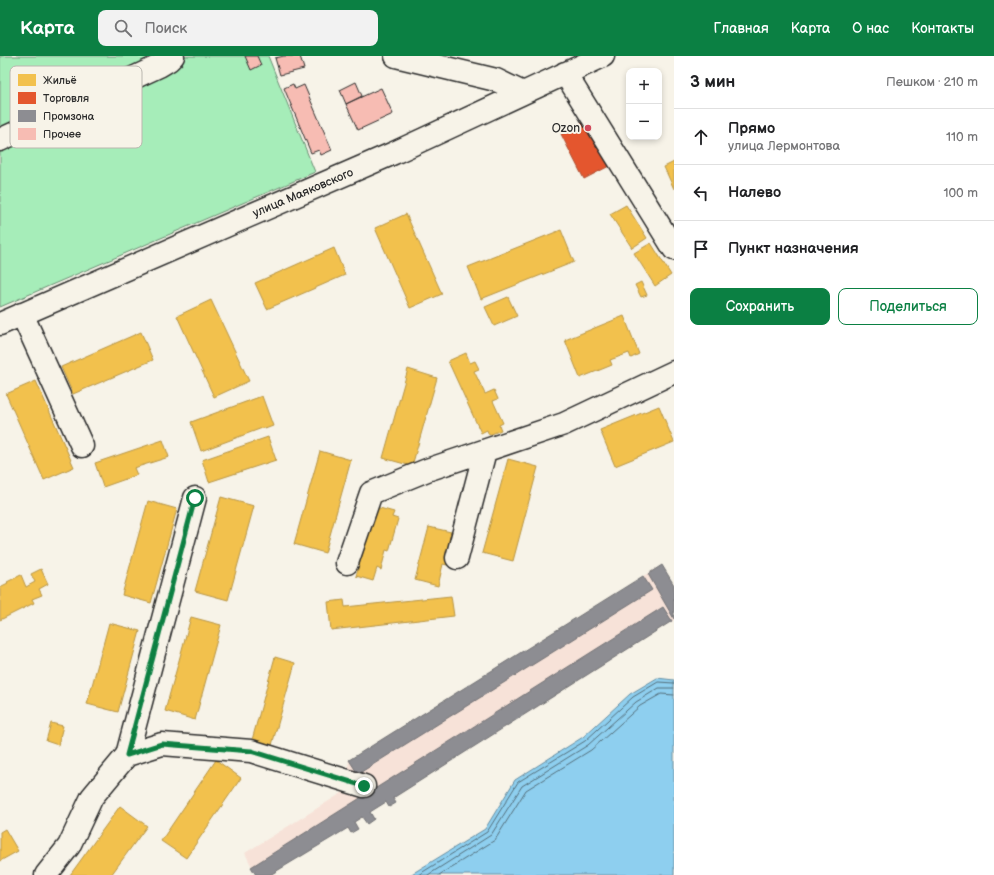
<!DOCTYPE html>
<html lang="ru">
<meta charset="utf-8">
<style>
body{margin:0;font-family:"Balsamiq Sans",sans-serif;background:#f2f2f2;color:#202124}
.controls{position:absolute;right:12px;top:12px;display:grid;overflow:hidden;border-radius:8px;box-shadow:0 2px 6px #0003}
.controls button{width:36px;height:36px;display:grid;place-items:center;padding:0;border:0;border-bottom:1px solid #e0e0e0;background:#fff;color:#202124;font:20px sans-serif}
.stop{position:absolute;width:12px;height:12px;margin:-9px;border:3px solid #0b8043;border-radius:50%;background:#fff}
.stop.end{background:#0b8043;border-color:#fff;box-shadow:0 1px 4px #0008}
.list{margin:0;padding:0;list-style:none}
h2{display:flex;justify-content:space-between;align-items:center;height:52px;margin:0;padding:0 16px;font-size:17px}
h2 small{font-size:13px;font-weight:400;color:#757577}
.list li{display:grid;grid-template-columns:26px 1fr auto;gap:12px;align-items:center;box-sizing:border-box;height:56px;padding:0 16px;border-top:1px solid #e0e0e0}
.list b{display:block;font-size:15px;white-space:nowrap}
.list p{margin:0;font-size:13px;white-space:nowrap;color:#757577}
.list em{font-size:13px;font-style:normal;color:#757577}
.actions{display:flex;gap:8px;padding:12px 16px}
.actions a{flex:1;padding:9px 0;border:1px solid #0b8043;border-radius:8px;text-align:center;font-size:14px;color:#0b8043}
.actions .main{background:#0b8043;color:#fff}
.icon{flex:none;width:22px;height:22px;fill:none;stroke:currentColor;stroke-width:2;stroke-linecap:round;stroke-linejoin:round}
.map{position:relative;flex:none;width:674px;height:819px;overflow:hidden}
header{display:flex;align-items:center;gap:24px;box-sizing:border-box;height:56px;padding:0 20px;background:#0b8043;color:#fff}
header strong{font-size:19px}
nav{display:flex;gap:22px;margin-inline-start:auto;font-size:14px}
.search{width:280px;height:36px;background:#f2f2f2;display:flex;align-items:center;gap:10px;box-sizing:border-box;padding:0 14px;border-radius:8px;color:#757577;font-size:15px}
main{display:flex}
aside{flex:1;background:#fff}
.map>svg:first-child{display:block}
.built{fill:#f7e2d8}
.green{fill:#a6edb9;stroke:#688c72}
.water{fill:#8ecfef;stroke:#668da1}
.homes{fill:#f2c14e;stroke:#b69444}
.shops{fill:#e4572e;stroke:#ac4a2d}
.industry{fill:#8d8d92;stroke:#707073}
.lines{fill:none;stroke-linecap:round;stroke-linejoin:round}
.shore{stroke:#536d79;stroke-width:1}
.building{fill:#f7bcb3;stroke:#2b2b2b}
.minor-casing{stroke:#2b2b2b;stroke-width:25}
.minor{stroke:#f7f3e8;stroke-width:22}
.route{stroke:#0b8043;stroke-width:5}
.poi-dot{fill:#d1495b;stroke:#f7f3e8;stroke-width:1.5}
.labels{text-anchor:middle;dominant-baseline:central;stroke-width:4;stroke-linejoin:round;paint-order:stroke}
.poi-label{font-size:12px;fill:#2b2b2b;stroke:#f7f3e8;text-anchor:end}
.street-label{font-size:12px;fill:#2b2b2b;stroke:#f7f3e8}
.key{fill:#f7f3e8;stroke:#bab7af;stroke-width:1}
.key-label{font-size:11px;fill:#2b2b2b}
</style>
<header>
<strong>Карта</strong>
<div class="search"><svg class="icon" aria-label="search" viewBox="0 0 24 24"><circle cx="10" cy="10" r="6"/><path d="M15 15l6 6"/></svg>Поиск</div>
<nav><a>Главная</a><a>Карта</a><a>О нас</a><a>Контакты</a></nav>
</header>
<main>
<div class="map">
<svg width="674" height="819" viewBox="0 0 674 819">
<rect width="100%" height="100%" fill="#f7f3e8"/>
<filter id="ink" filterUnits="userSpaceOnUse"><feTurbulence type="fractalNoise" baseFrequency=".025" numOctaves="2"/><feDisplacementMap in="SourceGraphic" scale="8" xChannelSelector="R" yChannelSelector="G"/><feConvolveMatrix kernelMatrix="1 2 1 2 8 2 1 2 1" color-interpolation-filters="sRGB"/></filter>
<g filter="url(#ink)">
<path class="built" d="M662,509L674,529V564L393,742L396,747L389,751L386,746L370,756L374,763L367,768L362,761L354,766L358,773L351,777L347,772L270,819H256L245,797L345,735L349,704L643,520Z"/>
<path class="green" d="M0,0H268L315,116L0,251Z"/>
<path class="water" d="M657,622L674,624V819H410L485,773L515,724L583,681L630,638Z"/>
<path class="homes" d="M674,106V133L664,111Z
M626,149L647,182L632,192L610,158Z
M406,158L442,238L410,252L375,172Z
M561,174L574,206L481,243L468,211Z
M651,187L671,219L655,230L634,197Z
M334,192L345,219L267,253L255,227Z
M641,226L647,239L641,241L635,229Z
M508,241L517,260L494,270L485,251Z
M211,244L249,325L214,341L177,260Z
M624,260L639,298L631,302L629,297L610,304L612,309L580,322L565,284Z
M141,276L153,304L73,338L61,311Z
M466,297L470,307L475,305L479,313L474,315L485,338L494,334L498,343L493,345L503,367L499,369L501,374L489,379L487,374L481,377L448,305Z
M408,313L437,322L412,410L383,402Z
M36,325L74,411L44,424L6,338Z
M262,340L273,370L265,373V371L201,395L191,366Z
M659,350L674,386L615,410L600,374Z
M268,381L276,404L209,426L202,404Z
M163,384L169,401L134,412L137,419L103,431L95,407Z
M320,395L351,404L325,497L294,488Z
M508,403L538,411L513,505L482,497Z
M221,441L254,450L228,544L195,535Z
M148,445L177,453L151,547L122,539Z
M376,451L394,456L392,461L398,463L389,495L386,494L381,514L377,512L373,525L356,520Z
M429,471L451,476L450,482L453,483L447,509L443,508L438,530L415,524Z
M41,513L48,528L39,533L42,539L32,543L34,547L0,564V531L8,527L7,526L21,519L26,531L35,526L31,518Z
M451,540L454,560L331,574L328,546L344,544L345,551Z
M191,561L221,569L195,664L165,655Z
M109,567L140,575L118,656L87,648Z
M275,601L295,607L272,689L252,684Z
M51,667L63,670L58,689L46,685Z
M216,704L241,722L186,802L161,785Z
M120,750L147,770L111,819H70Z
M5,773L18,795L0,805V776Z"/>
<path class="shops" d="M590,63L613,108L584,123L561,78Z"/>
<path class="industry" d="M662,509L674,529V563L648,518Z
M643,520L652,534L358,718L349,704Z
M663,551L672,565L393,742L396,747L389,751L386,746L370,756L374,763L367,768L362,761L354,766L358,773L351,777L348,772L270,819H256L251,811Z"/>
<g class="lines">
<path class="shore" d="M418,819L487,776L518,726L585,685L633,641L658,626L674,627
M428,819L491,779L522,730L588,689L636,646L659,632H674
M439,819L495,784L526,734L591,694L640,650L661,638L674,639"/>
</g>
<path class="building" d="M245,0H257L261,9L251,14Z
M284,0H300L304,13L280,19L275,2Z
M356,26L362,40L346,48L340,34Z
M293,28L295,33L304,29L332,94L321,99L319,94L311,97L284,32Z
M381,32L393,58L358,74L346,48Z"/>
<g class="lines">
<defs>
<path id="minor" d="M396,0L496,24L523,37
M565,17L674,193
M0,84L159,10L169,4L173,0
M22,258L82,390
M0,268L394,97L603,0
M457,502L485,395
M347,507L371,437L427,414L564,368L674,316
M127,699L195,442
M46,819L69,790L92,741L127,699L162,688L251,695L364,730"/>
</defs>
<use href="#minor" class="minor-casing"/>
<use href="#minor" class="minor"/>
</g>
</g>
<g class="lines" filter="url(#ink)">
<path class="route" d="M195,442L127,699L162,688L251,695L364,730"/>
</g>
<circle class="poi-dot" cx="588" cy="72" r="4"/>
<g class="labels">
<g class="poi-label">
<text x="580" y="72">Ozon</text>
</g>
<g class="street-label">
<text transform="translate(303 137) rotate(-23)">улица Маяковского</text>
</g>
</g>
<rect x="10" y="10" width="132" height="82" rx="6" class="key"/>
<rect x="18" y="18" width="18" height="12" fill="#f2c14e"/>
<rect x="18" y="36" width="18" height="12" fill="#e4572e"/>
<rect x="18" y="54" width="18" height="12" fill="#8d8d92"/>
<rect x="18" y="72" width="18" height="12" fill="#f7bcb3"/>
<g class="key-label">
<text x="43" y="28">Жильё</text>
<text x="43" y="46">Торговля</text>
<text x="43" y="64">Промзона</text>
<text x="43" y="82">Прочее</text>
</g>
</svg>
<div class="controls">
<button>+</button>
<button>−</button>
</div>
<div class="stop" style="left:195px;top:442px"></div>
<div class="stop end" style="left:364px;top:730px"></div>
</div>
<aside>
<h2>3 мин<small>Пешком · 210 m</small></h2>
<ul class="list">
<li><svg class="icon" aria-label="ahead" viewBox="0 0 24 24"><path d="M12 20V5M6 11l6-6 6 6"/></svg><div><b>Прямо</b><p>улица Лермонтова</p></div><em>110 m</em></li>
<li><svg class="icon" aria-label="left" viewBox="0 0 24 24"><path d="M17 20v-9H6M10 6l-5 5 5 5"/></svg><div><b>Налево</b></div><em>100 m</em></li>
<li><svg class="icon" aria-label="arrive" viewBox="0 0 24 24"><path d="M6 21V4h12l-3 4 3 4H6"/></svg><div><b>Пункт назначения</b></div></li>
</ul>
<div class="actions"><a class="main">Сохранить</a><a>Поделиться</a></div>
</aside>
</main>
